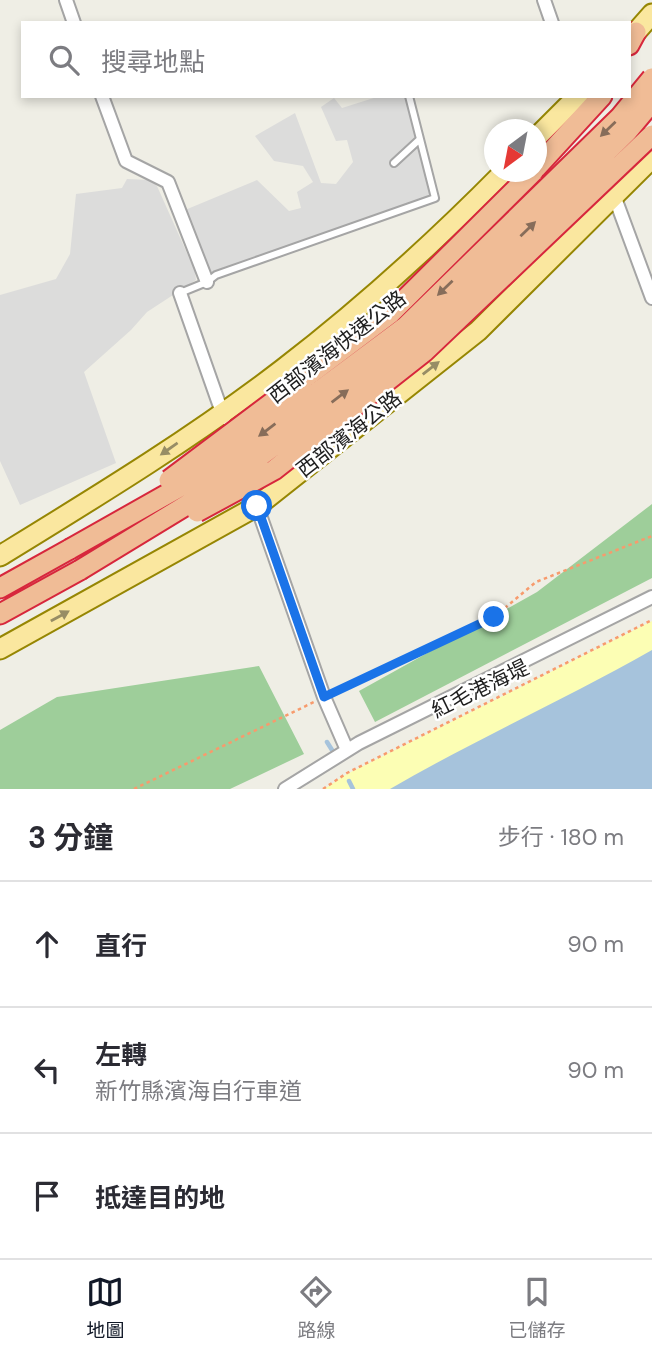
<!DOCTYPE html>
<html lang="zh-TW">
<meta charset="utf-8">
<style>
body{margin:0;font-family:"DM Sans","Noto Sans TC",sans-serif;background:#f2f2f3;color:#2b2b33}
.compass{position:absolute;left:484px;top:119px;width:63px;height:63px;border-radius:50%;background:#fff;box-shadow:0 4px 10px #0003;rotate:212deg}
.stop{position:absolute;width:21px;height:21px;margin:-16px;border:5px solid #1a73e8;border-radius:50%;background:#fff}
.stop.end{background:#1a73e8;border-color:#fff;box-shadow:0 2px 7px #0008}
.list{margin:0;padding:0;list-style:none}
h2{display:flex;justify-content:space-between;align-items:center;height:91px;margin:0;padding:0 28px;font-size:30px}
h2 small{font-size:23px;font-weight:400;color:#7c7c81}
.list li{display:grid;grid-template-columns:46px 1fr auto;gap:21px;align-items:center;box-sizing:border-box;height:126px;padding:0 28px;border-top:2px solid #e1e1e2}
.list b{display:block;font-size:26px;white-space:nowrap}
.list p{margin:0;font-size:23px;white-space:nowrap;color:#7c7c81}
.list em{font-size:23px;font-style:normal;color:#7c7c81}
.icon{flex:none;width:38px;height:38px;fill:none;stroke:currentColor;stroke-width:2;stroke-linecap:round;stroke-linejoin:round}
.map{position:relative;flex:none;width:652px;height:789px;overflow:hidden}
.search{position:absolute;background:#fff;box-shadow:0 4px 10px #0003;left:21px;right:21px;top:21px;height:77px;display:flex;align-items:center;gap:18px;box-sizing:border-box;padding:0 24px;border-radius:0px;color:#7c7c81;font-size:26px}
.sheet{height:469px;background:#fff}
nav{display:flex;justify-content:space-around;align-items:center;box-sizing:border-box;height:98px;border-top:2px solid #e1e1e2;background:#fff;font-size:19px;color:#7c7c81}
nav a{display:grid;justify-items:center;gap:4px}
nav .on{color:#111827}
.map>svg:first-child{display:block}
.residential{fill:#dcdcdb}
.forest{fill:#9ece9a}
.sand{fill:#fcfeb4}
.water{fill:#a6c3dc}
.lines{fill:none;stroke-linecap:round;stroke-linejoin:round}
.stream{stroke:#a6c3dc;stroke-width:4.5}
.service-casing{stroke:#a5a5a5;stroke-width:10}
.minor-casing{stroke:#a5a5a5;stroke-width:16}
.primary-casing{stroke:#968603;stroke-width:23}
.trunk-casing{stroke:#d7273c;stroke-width:23}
.path{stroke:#f79b6d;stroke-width:2.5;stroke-dasharray:3.5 3.5;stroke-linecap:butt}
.service{stroke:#fff;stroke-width:6}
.minor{stroke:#fff;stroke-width:12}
.primary{stroke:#fae79f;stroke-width:19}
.trunk{stroke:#f0bc96;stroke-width:19}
.trunk-bridge-casing{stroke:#d7273c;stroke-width:23;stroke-linecap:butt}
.trunk-bridge{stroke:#f0bc96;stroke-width:19}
.oneway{fill:#876d5a}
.oneway2{fill:#978d65}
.route{stroke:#1a73e8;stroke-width:9}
.labels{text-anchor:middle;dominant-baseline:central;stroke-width:5;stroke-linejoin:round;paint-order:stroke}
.street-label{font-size:21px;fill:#1e1e1e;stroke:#fff}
</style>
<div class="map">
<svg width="652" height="789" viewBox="0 0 652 789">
<rect width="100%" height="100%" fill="#efeee5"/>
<path class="residential" d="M380,96H405L430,196L211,272L185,210L257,180L289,211L301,208L297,192L313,182L303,166L274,161L255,136L295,113L321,183L336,184L353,162L347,140L336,141L321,107L334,98L342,108Z
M127,179L150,180L157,186L195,271L196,280L147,312L131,330L84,372L116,463L20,505L0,461V295L56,279L70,254L76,194L122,188Z"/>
<path class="forest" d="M652,504V578L375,722L359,691L537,592Z
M259,666L304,754L230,789H0V730L57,697Z"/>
<path class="sand" d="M652,621V682L438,789H324L347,774Z"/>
<path class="water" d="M652,650V789H390C476,739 566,699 652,650Z"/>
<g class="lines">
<path class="stream" d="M327,742L332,750
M349,781L353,789"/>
<defs>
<path id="service" d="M394,163L420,139L409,96
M180,293L207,282L216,275L435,198L420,139"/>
<path id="minor" d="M66,0L74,23
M544,0L552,23
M102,96L126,161L168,182L207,282
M615,198L652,298
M180,293L224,418
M247,478L324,697L347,750
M285,789L359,743L652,597"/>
<path id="primary" d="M629,40L652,14
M536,138L578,96
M0,556C96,497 193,438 283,369C361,309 435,242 504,172
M0,649L257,506L478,331L652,158"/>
<path id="trunk" d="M629,45L636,32
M536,168L602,96
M0,588L70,549
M0,614L80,570"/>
</defs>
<use href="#service" class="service-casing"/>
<use href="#minor" class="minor-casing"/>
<use href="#primary" class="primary-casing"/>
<use href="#trunk" class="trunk-casing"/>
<path class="path" d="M336,692L494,617L536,582L652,536
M134,789L314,702
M323,789L347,773L652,620"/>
<use href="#service" class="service"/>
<use href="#minor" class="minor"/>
<use href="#primary" class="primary"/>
<use href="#trunk" class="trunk"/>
<defs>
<path id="trunk-bridge" d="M169,480L390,314L533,172
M197,512L274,470L424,352L652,135
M70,549L224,462L406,326L620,117L652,78
M80,570L231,478L411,343L627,132L652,102"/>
</defs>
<use href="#trunk-bridge" class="trunk-bridge-casing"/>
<use href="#trunk-bridge" class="trunk-bridge"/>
</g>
<defs><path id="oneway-solid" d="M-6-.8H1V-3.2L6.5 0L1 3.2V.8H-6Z" transform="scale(1.75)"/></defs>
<g class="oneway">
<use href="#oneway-solid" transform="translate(608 129) rotate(136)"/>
<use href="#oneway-solid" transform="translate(528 229) rotate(-44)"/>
<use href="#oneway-solid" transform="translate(445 288) rotate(136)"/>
<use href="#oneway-solid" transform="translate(340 396) rotate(-37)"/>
<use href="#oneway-solid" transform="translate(267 430) rotate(143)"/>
</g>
<g class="oneway2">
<use href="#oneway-solid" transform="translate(431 368) rotate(-38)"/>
<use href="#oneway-solid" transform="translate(169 449) rotate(145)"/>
<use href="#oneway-solid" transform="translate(60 616) rotate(-29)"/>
</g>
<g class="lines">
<path class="route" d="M257,506L324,697L494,617"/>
</g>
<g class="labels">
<g class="street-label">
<text transform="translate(337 347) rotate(-38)">西部濱海快速公路</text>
<text transform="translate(349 434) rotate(-38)">西部濱海公路</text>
<text transform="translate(480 689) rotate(-26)">紅毛港海堤</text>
</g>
</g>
</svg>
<svg class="compass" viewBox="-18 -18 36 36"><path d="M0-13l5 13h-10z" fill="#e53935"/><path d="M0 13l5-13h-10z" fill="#7c7c81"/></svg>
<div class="stop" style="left:257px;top:506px"></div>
<div class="stop end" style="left:494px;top:617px"></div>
<div class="search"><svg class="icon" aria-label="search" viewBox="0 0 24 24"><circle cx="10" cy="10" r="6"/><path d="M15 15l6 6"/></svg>搜尋地點</div>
</div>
<section class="sheet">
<h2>3 分鐘<small>步行 · 180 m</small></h2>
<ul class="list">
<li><svg class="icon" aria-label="ahead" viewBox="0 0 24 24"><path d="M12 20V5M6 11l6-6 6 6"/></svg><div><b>直行</b></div><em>90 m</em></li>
<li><svg class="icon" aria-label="left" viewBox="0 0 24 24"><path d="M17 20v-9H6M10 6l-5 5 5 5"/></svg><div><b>左轉</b><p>新竹縣濱海自行車道</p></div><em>90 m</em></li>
<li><svg class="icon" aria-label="arrive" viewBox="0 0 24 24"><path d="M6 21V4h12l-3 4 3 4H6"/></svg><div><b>抵達目的地</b></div></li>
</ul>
</section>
<nav>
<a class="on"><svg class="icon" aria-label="map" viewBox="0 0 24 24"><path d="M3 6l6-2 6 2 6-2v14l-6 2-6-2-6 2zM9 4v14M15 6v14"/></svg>地圖</a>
<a><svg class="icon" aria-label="directions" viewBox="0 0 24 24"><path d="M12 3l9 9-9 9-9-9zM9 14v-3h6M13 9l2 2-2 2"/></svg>路線</a>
<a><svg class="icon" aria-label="saved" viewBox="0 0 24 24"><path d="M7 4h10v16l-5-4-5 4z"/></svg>已儲存</a>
</nav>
